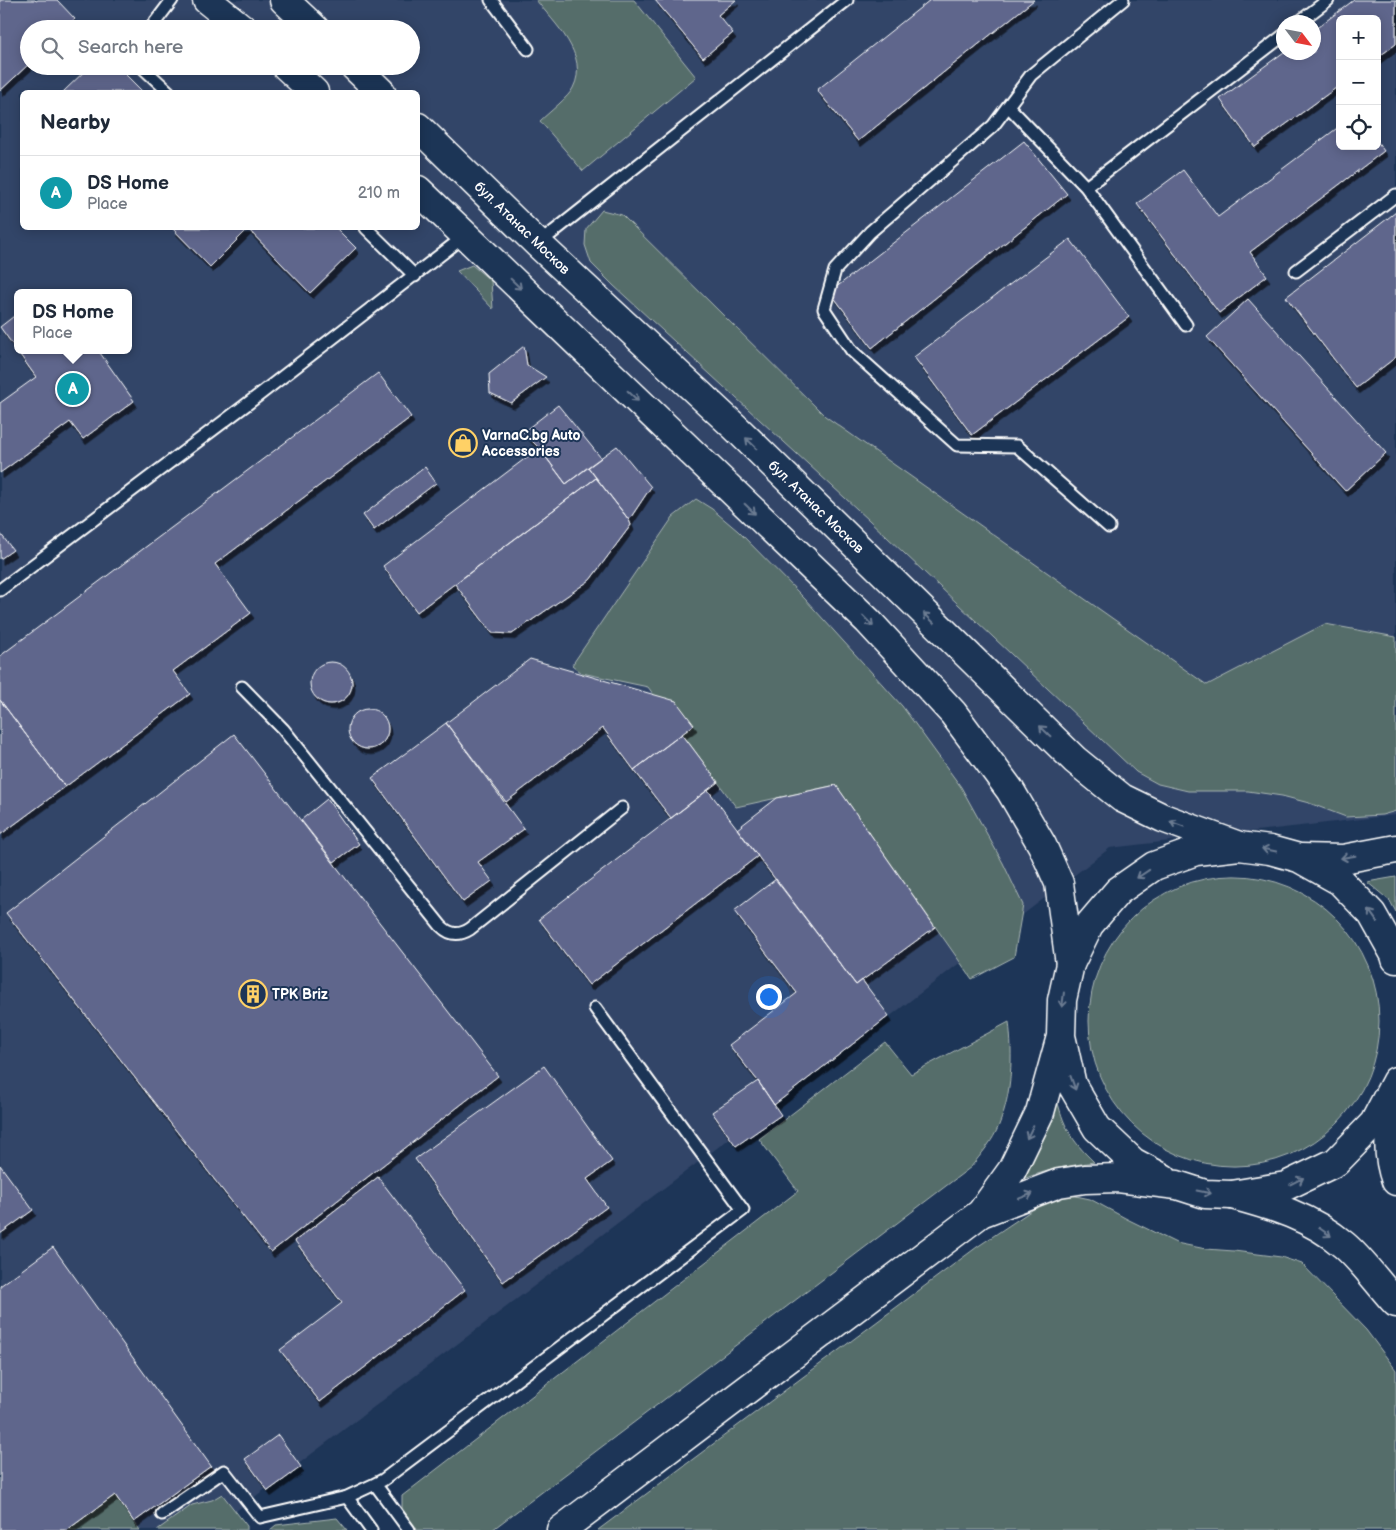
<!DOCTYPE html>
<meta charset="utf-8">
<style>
body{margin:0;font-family:"Balsamiq Sans",sans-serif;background:#f6f6f7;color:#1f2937}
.controls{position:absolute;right:15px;top:15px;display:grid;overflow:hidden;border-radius:8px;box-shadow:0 2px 12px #0003}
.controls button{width:45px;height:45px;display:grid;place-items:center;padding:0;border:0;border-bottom:1px solid #e0e1e3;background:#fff;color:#1f2937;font:25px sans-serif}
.compass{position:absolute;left:1276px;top:15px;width:45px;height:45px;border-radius:50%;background:#fff;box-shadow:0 2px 12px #0003;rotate:122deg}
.you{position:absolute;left:768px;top:996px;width:18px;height:18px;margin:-12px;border:4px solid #fff;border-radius:50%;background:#1a73e8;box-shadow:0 0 0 8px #1a73e833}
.badge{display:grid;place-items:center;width:32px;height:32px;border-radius:50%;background:#84754c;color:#fff;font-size:16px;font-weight:700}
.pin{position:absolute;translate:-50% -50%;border:2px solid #fff;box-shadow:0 1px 5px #0006}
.popup{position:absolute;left:14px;top:289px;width:118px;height:65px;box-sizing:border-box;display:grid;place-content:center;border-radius:8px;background:#fff;filter:drop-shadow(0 1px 4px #0005);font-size:16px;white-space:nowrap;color:#747a83}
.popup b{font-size:19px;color:#1f2937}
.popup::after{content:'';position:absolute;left:50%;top:100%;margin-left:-10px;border:10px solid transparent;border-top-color:#fff}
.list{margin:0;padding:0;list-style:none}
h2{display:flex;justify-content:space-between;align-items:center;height:65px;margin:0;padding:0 20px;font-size:21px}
h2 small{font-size:16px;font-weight:400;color:#747a83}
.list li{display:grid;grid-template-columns:32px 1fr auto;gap:15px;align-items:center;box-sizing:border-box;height:75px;padding:0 20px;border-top:1px solid #e0e1e3}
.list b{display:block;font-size:19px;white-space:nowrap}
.list p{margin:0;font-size:16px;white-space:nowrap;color:#747a83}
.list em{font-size:16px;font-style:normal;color:#747a83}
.icon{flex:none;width:28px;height:28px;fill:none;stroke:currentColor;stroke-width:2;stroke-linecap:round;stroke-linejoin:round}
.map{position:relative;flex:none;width:1396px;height:1530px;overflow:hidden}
.search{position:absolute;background:#fff;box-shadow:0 2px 12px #0003;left:20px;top:20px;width:400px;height:55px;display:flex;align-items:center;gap:12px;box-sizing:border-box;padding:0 18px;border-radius:28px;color:#747a83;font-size:19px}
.panel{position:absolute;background:#fff;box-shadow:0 2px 12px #0003;left:20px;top:90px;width:400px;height:140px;border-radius:8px}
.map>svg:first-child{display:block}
.built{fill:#314467;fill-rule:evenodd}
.green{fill:#546d6a;stroke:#aab6b4}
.building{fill:#5f668c;stroke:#fff;filter:url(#shadow)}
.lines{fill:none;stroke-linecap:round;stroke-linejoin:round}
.lane-casing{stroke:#fff;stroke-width:15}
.secondary-casing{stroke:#fff;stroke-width:31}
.primary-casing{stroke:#fff;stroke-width:31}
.lane{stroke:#1d3557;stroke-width:11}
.secondary{stroke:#1d3557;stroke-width:28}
.primary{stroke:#1d3557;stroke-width:28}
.oneway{stroke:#6c7c92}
.labels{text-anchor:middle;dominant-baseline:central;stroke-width:4;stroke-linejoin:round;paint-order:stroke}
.street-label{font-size:14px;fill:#fff;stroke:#1d3557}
.poi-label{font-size:14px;font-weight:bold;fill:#fff;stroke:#1d3557;text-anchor:start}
</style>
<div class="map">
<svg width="1396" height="1530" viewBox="0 0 1396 1530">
<defs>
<filter id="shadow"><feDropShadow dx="3" dy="5.5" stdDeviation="0" flood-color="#0009"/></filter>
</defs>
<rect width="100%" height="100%" fill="#1d3557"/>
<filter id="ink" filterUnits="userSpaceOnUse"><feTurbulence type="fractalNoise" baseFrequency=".02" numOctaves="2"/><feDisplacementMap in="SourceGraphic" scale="10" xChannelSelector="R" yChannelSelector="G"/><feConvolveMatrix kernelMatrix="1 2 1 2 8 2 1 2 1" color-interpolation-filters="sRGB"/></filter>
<g filter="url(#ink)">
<path class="built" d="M0,0H1396V815L1110,848L774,1105L211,1530H0ZM1340,19H1377V146H1340ZM1284,22H1314V52H1284ZM29,29H411V66H29ZM22,92H418V228H22ZM18,293H128V350H18Z"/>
<path class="green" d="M536,0H634L696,77L583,171L540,121C548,113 569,97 573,88C590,55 554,23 536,0Z
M602,210L622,215L825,416L1207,685L1325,624L1396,637V811L1382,815L1346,817L1309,803L1282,796L1248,791H1188L1158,784L1136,772L869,520L614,286L591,263L585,245L586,229Z
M472,265L491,281L493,309L457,271Z
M696,499L712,509L738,531L805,599L902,706L961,787L1003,863L1023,905L1014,957L972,979L836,785L736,807L648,687L582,673L572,665L673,517Z
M1089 1021a145 145 0 1 1 290 0a145 145 0 1 1-290 0Z
M1396,877V912L1390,901L1367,882Z
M1009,1022C1013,1056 1012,1093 999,1125C993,1141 981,1154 971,1167L492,1530H417L402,1511V1496L798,1191L759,1139L885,1042L911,1074Z
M1056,1095C1063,1126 1071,1140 1094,1162C1066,1166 1041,1171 1016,1182Z
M1071,1195L1090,1199L1127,1219L1176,1243L1206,1249L1234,1251L1281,1257L1302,1264L1366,1330L1396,1370V1530H598L977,1247L1044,1202Z
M222,1494L247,1526V1530H157L192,1505L212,1500Z
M115,1495L140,1530H67Z
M337,1518L347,1530H270L276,1525Z"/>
<path class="building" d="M0,0H35L36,1L38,0H57L75,19L64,29H29V64L0,91Z
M655,0H736L718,15L733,33L703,58Z
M930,0H1034L858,141L817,90Z
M1354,0H1396V44L1377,58V19H1340V85L1255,147L1220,99L1284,52H1314V30Z
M90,66H117L143,92H63Z
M1340,126V146H1377V141L1384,151L1250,252L1267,276L1219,313L1137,204L1183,170L1218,217Z
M1024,141L1067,194L872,348L830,292Z
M1396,212V357L1356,388L1286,297Z
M172,228H249L210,267Z
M249,228H336L356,248L310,293L248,229Z
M1070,239L1129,317L972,435L914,357Z
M1248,299L1386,453L1345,491L1207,337Z
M18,313V350H98L134,401L83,439L70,422L0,473V403L36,377L0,327Z
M524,346L527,365L546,377L511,403L490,393L489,374Z
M378,373L411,417L215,564L251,613L173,671L190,694L65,787L0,700V656Z
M558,405L601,458L566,484L539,448L523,432Z
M617,446L651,487L629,520L588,467Z
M539,448L566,484L588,467L596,478L417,612L383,566Z
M425,467L436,483L374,530L363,515Z
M596,478L629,520L631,525L590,580L512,634L492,633L455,584Z
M0,533L13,550L0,559Z
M530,659L676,701L694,725L634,770L603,728L506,802L446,723Z
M310 683a21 21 0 1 1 42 0a21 21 0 1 1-42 0Z
M0,700L65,787L0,835Z
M348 729a20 20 0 1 1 40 0a20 20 0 1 1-40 0Z
M446,723L524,829L478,862L492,881L463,902L372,778Z
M234,734L498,1076L271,1252L6,913Z
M682,734L718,782L671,818L634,770Z
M836,785L935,927L856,985L737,829L777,798Z
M708,790L758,856L589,985L539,919Z
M327,799L359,844L334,862L301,820Z
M776,879L856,985L862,980L889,1016L774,1105L758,1081L729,1045L797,993L734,911Z
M544,1066L612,1161L587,1179L607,1207L503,1282L415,1159Z
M758,1081L781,1115L736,1146L712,1112Z
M0,1165L33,1210L0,1234Z
M378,1177L465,1290L320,1402L280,1350L342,1303L295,1241Z
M53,1247L211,1466L134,1522L115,1495L67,1530H0V1286Z
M278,1435L301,1467L268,1491L245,1459Z"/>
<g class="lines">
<defs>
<path id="lane" d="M491,0L528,49
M1299,22L1328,0
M150,29L172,0
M141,66L169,92
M1008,106L1086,187L1186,325
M1086,187L1284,35
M366,228L415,276
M538,244L847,0
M1296,271L1396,195
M1109,527L1017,446L957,445L852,351L824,309L835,270L870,232L993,126L1031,75L1123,0
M0,590L259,395L466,235
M242,687L283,729L441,926C450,935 459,936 470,929L622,808
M162,1514L224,1471L260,1517L347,1497
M371,1530L347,1497L375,1484
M409,1530L375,1484L383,1480L743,1210L595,1008"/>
<path id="secondary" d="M207,0L243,29
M284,0L315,29
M286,66L314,92
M354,66L381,92
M418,127L538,244L736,428L1075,760L1122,798L1163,818L1239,846
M418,190L868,621L953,713L1010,790L1042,845L1059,883L1070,964
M1396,1095C1391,1128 1384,1148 1396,1181
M1232,1195C1273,1206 1311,1217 1344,1245C1362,1260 1380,1286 1396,1303"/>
<path id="primary" d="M1301,858L1343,859L1396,849
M1163,1178L1133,1162L1097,1128L1072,1085L1061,1036L1062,1000L1070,964L1089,925L1118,891L1154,866L1196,851L1239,846L1270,850L1299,858L1340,881L1372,914L1395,955L1396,959
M981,1213L1012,1170L1040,1112L1060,1040
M561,1530L981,1213L1059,1183L1085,1179L1118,1178L1177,1185L1205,1194L1232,1195L1286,1186L1336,1162L1374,1123L1396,1081"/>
</defs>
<use href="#lane" class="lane-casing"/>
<use href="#secondary" class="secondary-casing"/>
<use href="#primary" class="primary-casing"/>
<use href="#lane" class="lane"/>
<use href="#secondary" class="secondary"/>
<use href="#primary" class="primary"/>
</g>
<defs><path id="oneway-shaft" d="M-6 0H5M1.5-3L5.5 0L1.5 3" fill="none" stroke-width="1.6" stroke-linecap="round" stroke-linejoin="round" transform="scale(1.25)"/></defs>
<g class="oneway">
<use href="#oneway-shaft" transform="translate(516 284) rotate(44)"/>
<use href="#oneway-shaft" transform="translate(633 396) rotate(44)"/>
<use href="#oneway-shaft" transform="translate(751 443) rotate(-136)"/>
<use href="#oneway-shaft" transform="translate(750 509) rotate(44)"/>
<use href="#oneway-shaft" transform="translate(929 618) rotate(-136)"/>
<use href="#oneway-shaft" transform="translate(868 621) rotate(46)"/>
<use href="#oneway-shaft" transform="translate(1045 731) rotate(-136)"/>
<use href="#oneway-shaft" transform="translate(1177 824) rotate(-160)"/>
<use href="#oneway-shaft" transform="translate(1269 850) rotate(-169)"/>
<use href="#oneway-shaft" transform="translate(1348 857) rotate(171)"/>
<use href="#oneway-shaft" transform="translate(1143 874) rotate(146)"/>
<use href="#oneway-shaft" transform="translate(1373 916) rotate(-126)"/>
<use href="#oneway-shaft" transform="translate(1063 1000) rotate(97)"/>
<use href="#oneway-shaft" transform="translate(1073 1083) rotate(70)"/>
<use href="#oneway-shaft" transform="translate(1030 1132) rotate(116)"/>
<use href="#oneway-shaft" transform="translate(1297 1181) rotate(-27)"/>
<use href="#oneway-shaft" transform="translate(1204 1192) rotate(11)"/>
<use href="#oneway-shaft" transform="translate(1026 1196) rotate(-21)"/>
<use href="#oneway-shaft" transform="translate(1325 1232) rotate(35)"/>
</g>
</g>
<defs>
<symbol id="shop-ring" viewBox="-11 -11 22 22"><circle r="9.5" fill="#1d3557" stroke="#ffd166" stroke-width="1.5"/><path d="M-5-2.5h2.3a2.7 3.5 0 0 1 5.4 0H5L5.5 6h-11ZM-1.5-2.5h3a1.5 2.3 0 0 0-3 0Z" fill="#ffd166"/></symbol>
<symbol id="building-ring" viewBox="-11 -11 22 22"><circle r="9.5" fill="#1d3557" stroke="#ffd166" stroke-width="1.5"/><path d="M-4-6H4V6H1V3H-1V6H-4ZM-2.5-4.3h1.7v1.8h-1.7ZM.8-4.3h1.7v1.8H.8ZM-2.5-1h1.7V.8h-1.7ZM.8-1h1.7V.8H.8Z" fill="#ffd166"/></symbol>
</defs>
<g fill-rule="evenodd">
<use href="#shop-ring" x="447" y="427" width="32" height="32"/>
<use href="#building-ring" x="237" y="978" width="32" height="32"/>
</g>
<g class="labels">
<g class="street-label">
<text transform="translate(522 228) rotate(44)">бул. Атанас Москов</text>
<text transform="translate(816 507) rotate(44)">бул. Атанас Москов</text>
</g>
<g class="poi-label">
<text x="482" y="435">VarnaC.bg Auto<tspan x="482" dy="16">Accessories</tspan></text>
<text x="272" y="994">TPK Briz</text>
</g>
</g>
</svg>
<div class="controls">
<button>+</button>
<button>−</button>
<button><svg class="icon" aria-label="locate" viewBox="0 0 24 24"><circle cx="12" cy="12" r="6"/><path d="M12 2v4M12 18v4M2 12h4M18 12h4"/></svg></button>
</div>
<svg class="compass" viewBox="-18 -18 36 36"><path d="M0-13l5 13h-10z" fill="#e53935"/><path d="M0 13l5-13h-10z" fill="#747a83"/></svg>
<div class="you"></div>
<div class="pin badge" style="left:73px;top:389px;background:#0f9aa8">A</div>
<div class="popup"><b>DS Home</b>Place</div>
<div class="search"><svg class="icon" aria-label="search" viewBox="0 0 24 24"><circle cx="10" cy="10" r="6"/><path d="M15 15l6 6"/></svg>Search here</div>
<section class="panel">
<h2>Nearby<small></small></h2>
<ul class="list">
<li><span class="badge" style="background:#0f9aa8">A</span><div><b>DS Home</b><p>Place</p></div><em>210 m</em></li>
</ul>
</section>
</div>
